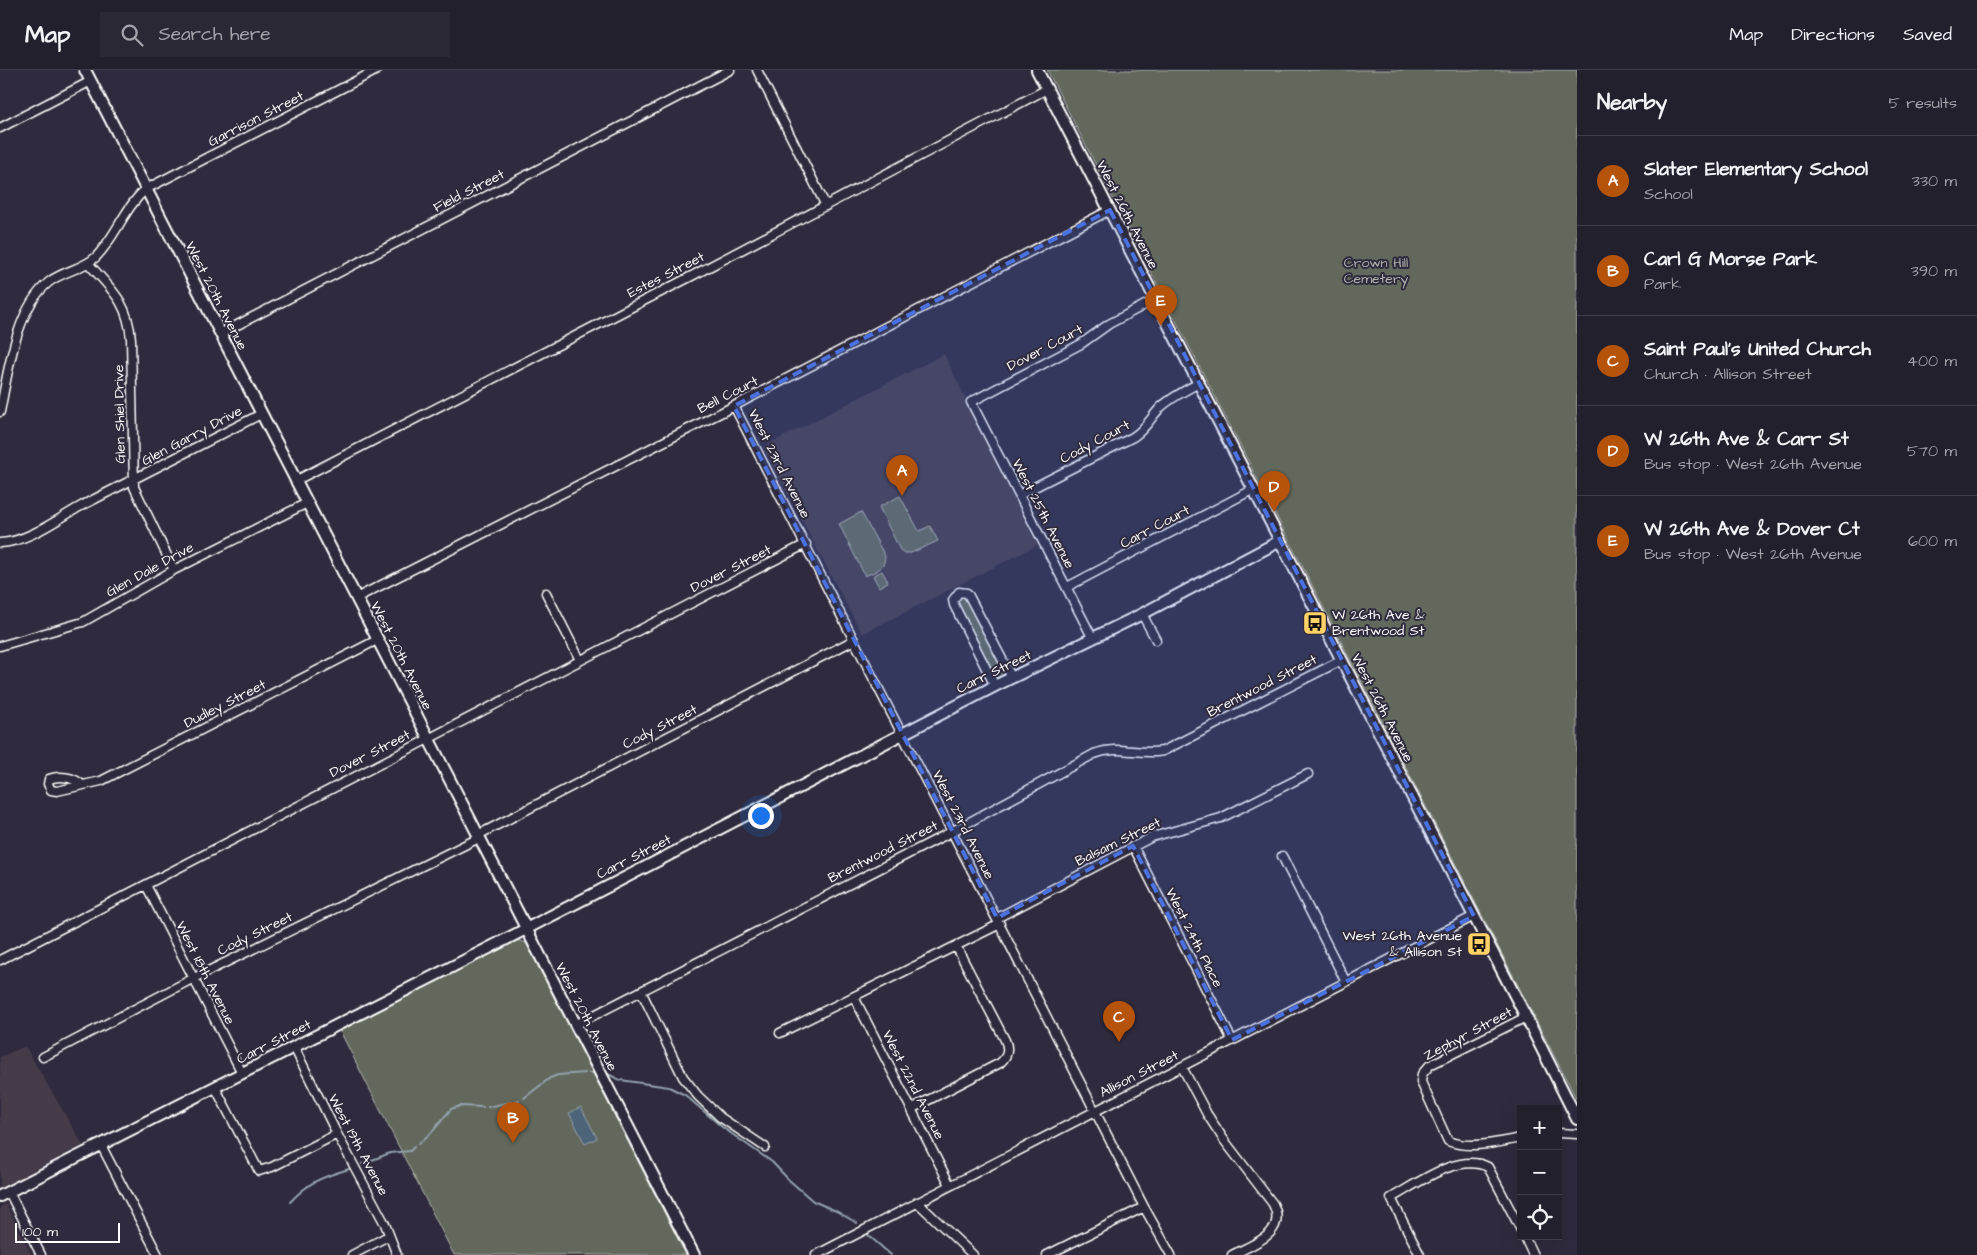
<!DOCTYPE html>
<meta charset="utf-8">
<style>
body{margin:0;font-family:"Architects Daughter",sans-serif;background:#2b2836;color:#f1f3f6}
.controls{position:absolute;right:15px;bottom:15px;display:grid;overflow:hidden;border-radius:0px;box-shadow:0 5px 20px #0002}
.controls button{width:45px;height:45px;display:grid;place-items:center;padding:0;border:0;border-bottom:1px solid #403e4a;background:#23202e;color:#f1f3f6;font:25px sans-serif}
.scale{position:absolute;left:15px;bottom:12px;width:105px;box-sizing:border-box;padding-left:5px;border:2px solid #fff;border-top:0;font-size:14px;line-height:18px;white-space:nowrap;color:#fff;-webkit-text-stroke:4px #2f2a3d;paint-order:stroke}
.you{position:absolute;left:760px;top:745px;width:18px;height:18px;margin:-12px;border:4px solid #fff;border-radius:50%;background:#1a73e8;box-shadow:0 0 0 8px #1a73e833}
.badge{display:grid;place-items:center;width:32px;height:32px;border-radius:50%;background:#b45309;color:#fff;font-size:16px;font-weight:700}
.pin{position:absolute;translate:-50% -41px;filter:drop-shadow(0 1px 2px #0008)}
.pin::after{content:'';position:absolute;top:26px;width:18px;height:15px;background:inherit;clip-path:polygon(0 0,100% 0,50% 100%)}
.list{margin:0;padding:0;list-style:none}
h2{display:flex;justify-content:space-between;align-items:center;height:65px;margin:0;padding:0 20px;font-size:21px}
h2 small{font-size:16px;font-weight:400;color:#a3a3aa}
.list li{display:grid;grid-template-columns:32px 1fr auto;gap:15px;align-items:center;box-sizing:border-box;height:90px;padding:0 20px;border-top:1px solid #403e4a}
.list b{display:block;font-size:19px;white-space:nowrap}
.list p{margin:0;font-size:16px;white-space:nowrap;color:#a3a3aa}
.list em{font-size:16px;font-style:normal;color:#a3a3aa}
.icon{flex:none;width:28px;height:28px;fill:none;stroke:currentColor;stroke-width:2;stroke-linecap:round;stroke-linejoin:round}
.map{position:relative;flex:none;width:1577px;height:1185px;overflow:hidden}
header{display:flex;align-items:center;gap:30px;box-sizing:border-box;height:70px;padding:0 25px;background:#23202e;border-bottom:1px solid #403e4a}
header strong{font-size:24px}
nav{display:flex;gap:28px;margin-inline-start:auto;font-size:18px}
.search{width:350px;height:45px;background:#2b2836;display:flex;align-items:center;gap:12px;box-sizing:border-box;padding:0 18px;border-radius:0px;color:#a3a3aa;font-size:19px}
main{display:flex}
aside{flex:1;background:#23202e}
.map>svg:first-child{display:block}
.built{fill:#443a49}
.green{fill:#62685b;stroke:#b0b4ad}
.water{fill:#4d6478;stroke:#94a2ae}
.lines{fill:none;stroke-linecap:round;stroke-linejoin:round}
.stream{stroke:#94a2ae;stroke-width:2}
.minor-casing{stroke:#fff;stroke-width:11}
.tertiary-casing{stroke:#fff;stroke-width:14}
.minor{stroke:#2f2a3d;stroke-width:8}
.tertiary{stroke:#2f2a3d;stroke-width:10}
.marked{fill:#4a71e0;fill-opacity:0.2;stroke:#4a71e0;stroke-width:4;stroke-dasharray:10 6;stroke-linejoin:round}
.labels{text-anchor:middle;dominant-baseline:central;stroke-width:4;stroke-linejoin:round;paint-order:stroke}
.street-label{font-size:14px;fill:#fff;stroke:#2f2a3d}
.park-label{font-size:14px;fill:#b0b4ad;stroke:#2f2a3d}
.poi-label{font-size:14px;fill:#fff;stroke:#2f2a3d;text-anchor:start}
</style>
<header>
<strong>Map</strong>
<div class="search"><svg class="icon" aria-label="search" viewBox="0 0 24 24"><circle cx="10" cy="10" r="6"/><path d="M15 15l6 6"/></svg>Search here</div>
<nav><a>Map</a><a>Directions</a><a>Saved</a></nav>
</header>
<main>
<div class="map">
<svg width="1577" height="1185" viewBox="0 0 1577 1185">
<rect width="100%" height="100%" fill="#2f2a3d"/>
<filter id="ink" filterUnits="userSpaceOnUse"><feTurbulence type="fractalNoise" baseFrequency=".02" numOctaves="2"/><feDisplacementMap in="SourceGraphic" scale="10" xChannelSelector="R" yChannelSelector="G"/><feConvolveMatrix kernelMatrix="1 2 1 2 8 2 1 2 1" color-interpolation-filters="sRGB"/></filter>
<g filter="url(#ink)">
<path class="built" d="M944,284L1038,475L862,564L763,377Z
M25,976L83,1075L0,1118V987Z
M6,1134L32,1185H0V1137Z"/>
<path class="green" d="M1047,0H1577V1030Z
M900,426L919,461L930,456L938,471L911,483H904L900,480L879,437Z
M861,442L885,486C885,499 876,501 865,506L839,454Z
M882,501L888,512L879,517L873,506Z
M960,526H965L1004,599V605L999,608L995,606L958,534L956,530Z
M517,870L526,873L686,1185H454L340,961Z"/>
<path class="water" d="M581,1037L597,1068L585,1074L569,1043Z"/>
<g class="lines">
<path class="stream" d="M589,1003H594
M608,1004L620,1010L669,1017L685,1025L722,1057L772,1092L789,1110L813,1131L836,1141L857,1153
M524,1028L550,1008L558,1005L585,1003
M488,1037L519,1030
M418,1074L432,1062L451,1039L460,1036L483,1037
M362,1094L390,1083L410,1081L414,1077
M290,1132C310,1111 322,1107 349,1099
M867,1164L891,1185"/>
<defs>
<path id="minor" d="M757,0L826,136
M0,58L91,11
M88,193C112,220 128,232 131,269L134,417L174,500
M220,264L730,0
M734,336L1144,1137L1171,1185
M0,342C8,302 16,238 49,212C63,201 83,199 96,187C116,167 124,138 146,119L377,0
M295,411L686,209L1047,19
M1019,425L1133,367C1146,359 1151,347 1161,337C1172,327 1186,320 1199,313
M0,473C28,472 59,448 83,435C142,405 202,374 261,344
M1067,517L1254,419
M546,523L580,590
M356,528L734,336L1110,140
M1142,544L1156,570
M1093,569L971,332L1081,274L1109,254L1156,229
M0,576L83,552L174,500L307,433
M995,616L954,535L953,530L959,522L967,523L969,526L1012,608
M82,715C74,707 60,705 49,709L48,714L51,720L57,721L101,711L377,570
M478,765L854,570
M1133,776L1232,970
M1282,786L1346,912
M146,815L242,1003
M997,848L1152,767L1221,748L1308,704
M0,890L806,474
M641,921L683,1007L698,1026L720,1047L765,1077
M854,927L950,1115
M575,955L953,761L1094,684C1120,674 1138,686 1163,681L1342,590
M780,963L1000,854
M294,977L337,1064L385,1154L397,1185
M43,987L194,908L479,768
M1182,997L1207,1044L1224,1070L1273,1134C1288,1164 1253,1174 1232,1185
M215,1017L259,1101L272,1097L337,1064
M911,1039L1000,993C1008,986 1009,979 1005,970L956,876
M1558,1063L1577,1064
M1521,1068C1499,1072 1470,1080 1448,1071L1421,1012L1422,1004L1430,995L1526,947
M101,1075L158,1185
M9,1122L41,1185
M917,1132L973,1185
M1524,1166L1533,1185
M352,1185L388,1166
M816,1185L1474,846
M1047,1185L1144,1137
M1420,1185L1391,1128C1417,1114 1458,1082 1488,1097L1521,1160"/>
<path id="tertiary" d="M85,0L694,1185
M1037,0L1526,947L1577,1049
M0,1126L491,877L995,616L1142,544L1280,471"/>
</defs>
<use href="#minor" class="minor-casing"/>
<use href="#tertiary" class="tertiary-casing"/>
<use href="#minor" class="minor"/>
<use href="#tertiary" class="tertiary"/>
</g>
</g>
<path class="marked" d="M1110,140L1474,846L1232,970L1133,776L997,848L734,336Z"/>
<defs>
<symbol id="bus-square" viewBox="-11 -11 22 22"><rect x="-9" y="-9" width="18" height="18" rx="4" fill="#ffd166" stroke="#2f2a3d"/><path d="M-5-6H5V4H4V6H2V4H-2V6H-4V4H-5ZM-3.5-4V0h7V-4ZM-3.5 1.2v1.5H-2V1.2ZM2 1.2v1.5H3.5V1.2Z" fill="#111"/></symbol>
</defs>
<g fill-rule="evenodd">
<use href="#bus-square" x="1301" y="539" width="28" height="28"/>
<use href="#bus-square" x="1465" y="860" width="28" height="28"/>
</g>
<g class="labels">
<g class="street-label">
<text transform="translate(256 49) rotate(-27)">Garrison Street</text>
<text transform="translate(469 121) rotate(-27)">Field Street</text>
<text transform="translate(1127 145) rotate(63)">West 26th Avenue</text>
<text transform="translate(666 205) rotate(-27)">Estes Street</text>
<text transform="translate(216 226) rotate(63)">West 20th Avenue</text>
<text transform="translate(1045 278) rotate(-28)">Dover Court</text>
<text transform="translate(728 325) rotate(-27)">Bell Court</text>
<text transform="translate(120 344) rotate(-91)">Glen Shiel Drive</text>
<text transform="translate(192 366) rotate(-28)">Glen Garry Drive</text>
<text transform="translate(1095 372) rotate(-28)">Cody Court</text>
<text transform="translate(779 394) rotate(63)">West 23rd Avenue</text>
<text transform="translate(1043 444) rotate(63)">West 25th Avenue</text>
<text transform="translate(1155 457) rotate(-28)">Carr Court</text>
<text transform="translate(731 499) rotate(-27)">Dover Street</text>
<text transform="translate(150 500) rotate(-29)">Glen Dale Drive</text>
<text transform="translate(401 586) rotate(63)">West 20th Avenue</text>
<text transform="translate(994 602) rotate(-26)">Carr Street</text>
<text transform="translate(1262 616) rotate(-27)">Brentwood Street</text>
<text transform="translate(225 634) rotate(-27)">Dudley Street</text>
<text transform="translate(1382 638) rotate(63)">West 26th Avenue</text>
<text transform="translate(660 657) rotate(-27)">Cody Street</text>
<text transform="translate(370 684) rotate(-27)">Dover Street</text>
<text transform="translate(963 755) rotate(63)">West 23rd Avenue</text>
<text transform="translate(1118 772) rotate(-26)">Balsam Street</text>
<text transform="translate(883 782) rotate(-27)">Brentwood Street</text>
<text transform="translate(634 787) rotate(-27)">Carr Street</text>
<text transform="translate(255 864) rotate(-26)">Cody Street</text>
<text transform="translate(1194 868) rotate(63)">West 24th Place</text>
<text transform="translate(205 903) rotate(63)">West 18th Avenue</text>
<text transform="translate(586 947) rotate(63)">West 20th Avenue</text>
<text transform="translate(1468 964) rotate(-28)">Zephyr Street</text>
<text transform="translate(274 972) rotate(-27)">Carr Street</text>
<text transform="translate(1139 1004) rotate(-27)">Allison Street</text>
<text transform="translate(913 1015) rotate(63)">West 22nd Avenue</text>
<text transform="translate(358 1075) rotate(62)">West 19th Avenue</text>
</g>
<g class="park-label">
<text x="1376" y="193">Crown Hill<tspan x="1376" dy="16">Cemetery</tspan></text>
</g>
<g class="poi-label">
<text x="1332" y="545">W 26th Ave &amp;<tspan x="1332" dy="16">Brentwood St</tspan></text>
<text x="1462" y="866" text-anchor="end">West 26th Avenue<tspan x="1462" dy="16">&amp; Allison St</tspan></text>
</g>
</g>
</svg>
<div class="controls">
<button>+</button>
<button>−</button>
<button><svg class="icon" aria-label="locate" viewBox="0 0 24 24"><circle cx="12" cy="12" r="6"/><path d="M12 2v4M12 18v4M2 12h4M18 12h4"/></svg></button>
</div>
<div class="scale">100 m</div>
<div class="you"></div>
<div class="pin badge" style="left:902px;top:426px">A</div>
<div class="pin badge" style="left:513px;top:1073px">B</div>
<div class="pin badge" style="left:1119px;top:972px">C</div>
<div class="pin badge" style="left:1274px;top:442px">D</div>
<div class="pin badge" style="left:1161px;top:256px">E</div>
</div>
<aside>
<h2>Nearby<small>5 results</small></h2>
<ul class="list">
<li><span class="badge">A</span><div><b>Slater Elementary School</b><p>School</p></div><em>330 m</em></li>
<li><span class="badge">B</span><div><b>Carl G Morse Park</b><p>Park</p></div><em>390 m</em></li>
<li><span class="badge">C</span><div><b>Saint Paul's United Church</b><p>Church · Allison Street</p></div><em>400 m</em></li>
<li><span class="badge">D</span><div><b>W 26th Ave &amp; Carr St</b><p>Bus stop · West 26th Avenue</p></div><em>570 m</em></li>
<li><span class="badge">E</span><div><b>W 26th Ave &amp; Dover Ct</b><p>Bus stop · West 26th Avenue</p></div><em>600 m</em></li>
</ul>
</aside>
</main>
